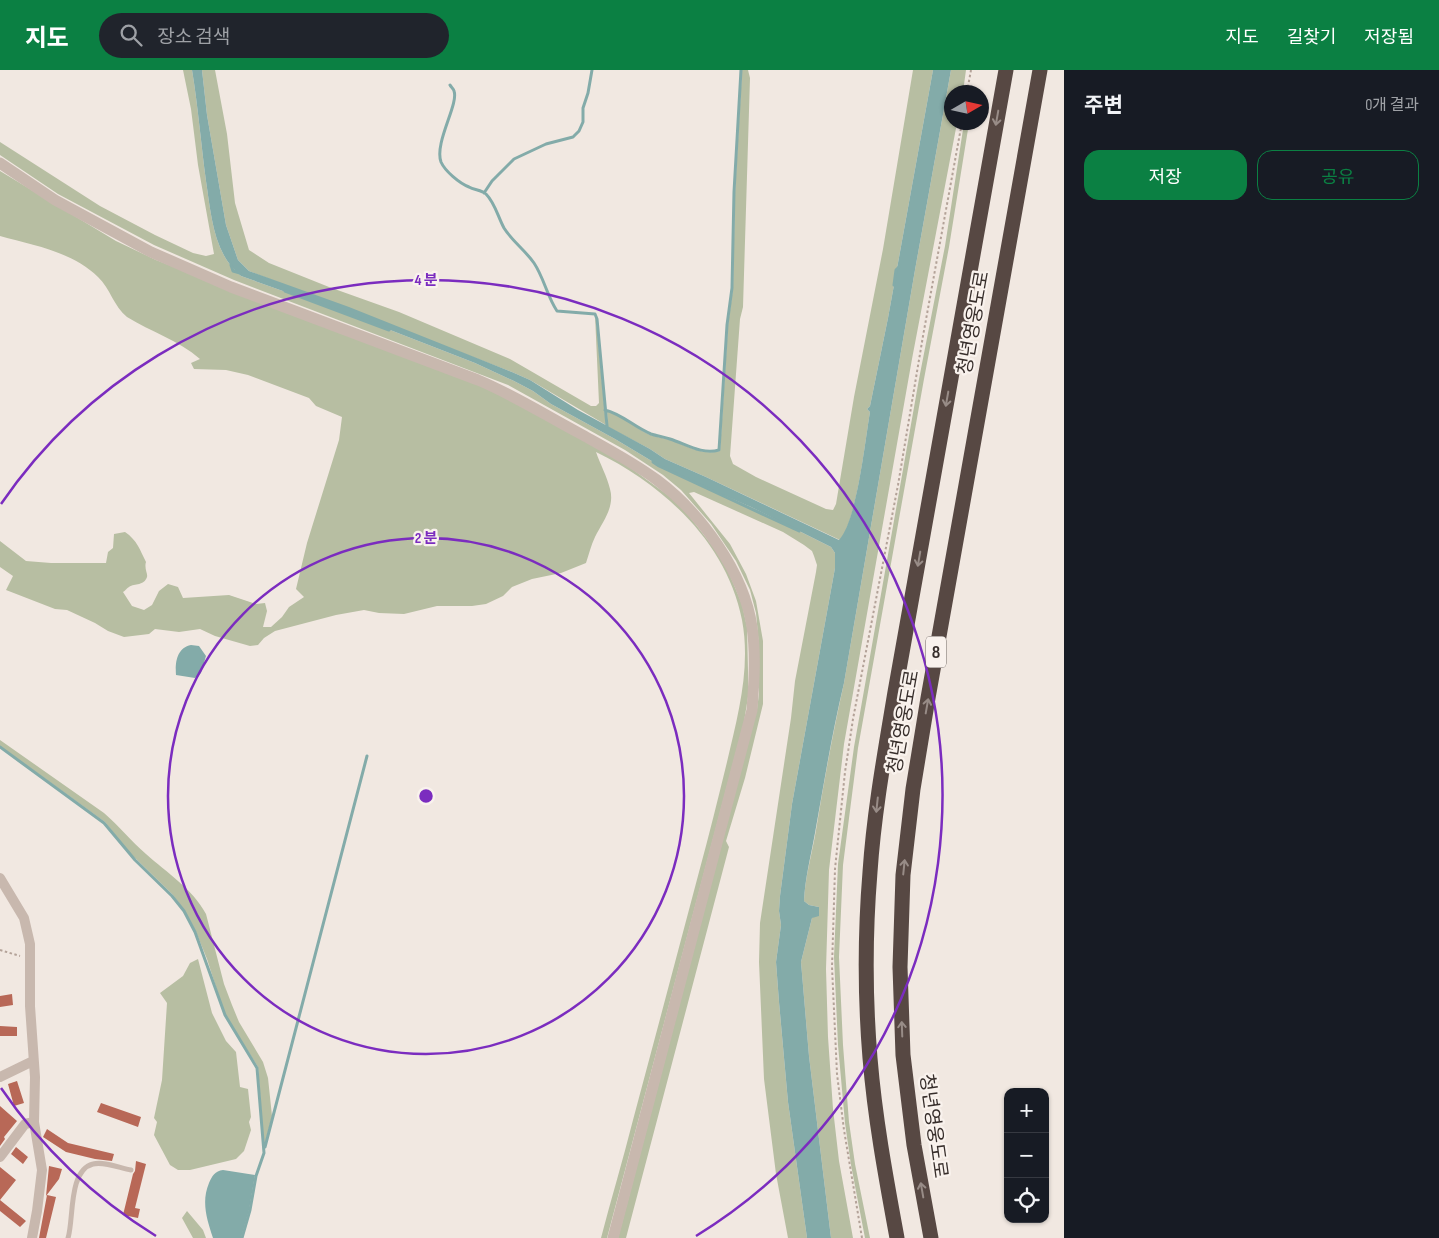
<!DOCTYPE html>
<html lang="ko">
<meta charset="utf-8">
<style>
body{margin:0;font-family:"Sofia Sans Condensed","Noto Sans KR",sans-serif;background:#20242c;color:#f1f3f6}
.controls{position:absolute;right:15px;bottom:15px;display:grid;overflow:hidden;border-radius:10px;box-shadow:0 1px 4px #0004}
.controls button{width:45px;height:45px;display:grid;place-items:center;padding:0;border:0;border-bottom:1px solid #363941;background:#171b24;color:#f1f3f6;font:25px sans-serif}
.compass{position:absolute;left:944px;top:15px;width:45px;height:45px;border-radius:50%;background:#171b24;box-shadow:0 1px 4px #0004;rotate:81deg}
.list{margin:0;padding:0;list-style:none}
h2{display:flex;justify-content:space-between;align-items:center;height:65px;margin:0;padding:0 20px;font-size:21px}
h2 small{font-size:16px;font-weight:400;color:#9ea1a6}
.actions{display:flex;gap:10px;padding:15px 20px}
.actions a{flex:1;padding:11px 0;border:1px solid #0b8043;border-radius:15px;text-align:center;font-size:18px;color:#0b8043}
.actions .main{background:#0b8043;color:#fff}
.icon{flex:none;width:28px;height:28px;fill:none;stroke:currentColor;stroke-width:2;stroke-linecap:round;stroke-linejoin:round}
.map{position:relative;flex:none;width:1064px;height:1168px;overflow:hidden}
header{display:flex;align-items:center;gap:30px;box-sizing:border-box;height:70px;padding:0 25px;background:#0b8043;color:#fff}
header strong{font-size:24px}
nav{display:flex;gap:28px;margin-inline-start:auto;font-size:18px}
.search{width:350px;height:45px;background:#20242c;display:flex;align-items:center;gap:12px;box-sizing:border-box;padding:0 18px;border-radius:28px;color:#9ea1a6;font-size:19px}
main{display:flex}
aside{flex:1;background:#171b24}
.map>svg:first-child{display:block}
.green{fill:#b7bea2}
.water{fill:#83aba9}
.lines{fill:none;stroke-linecap:round;stroke-linejoin:round}
.stream{stroke:#83aba9;stroke-width:3}
.building{fill:#b86857}
.path{stroke:#b3a298;stroke-width:2;stroke-dasharray:2.5 2.5;stroke-linecap:butt}
.service{stroke:#c8b8ae;stroke-width:5}
.minor{stroke:#c8b8ae;stroke-width:10}
.tertiary{stroke:#c8b8ae;stroke-width:11}
.motorway{stroke:#574843;stroke-width:15}
.oneway{stroke:#988c87}
.ring{fill:none;stroke:#7b2cbf;stroke-width:2.5}
.labels{text-anchor:middle;dominant-baseline:central;stroke-width:4.5;stroke-linejoin:round;paint-order:stroke}
.shield{fill:#f9f2ed;stroke:#716965;stroke-width:1}
.shield-label{font-size:18px;font-weight:bold;fill:#372e2b}
.street-label{font-size:19px;fill:#372e2b;stroke:#f9f2ed}
.centre{fill:#7b2cbf;stroke:#f9f2ed;stroke-width:2.5}
.ring-label{font-size:15px;text-anchor:middle;font-weight:bold;fill:#7b2cbf;stroke:#f9f2ed;stroke-width:4.5;stroke-linejoin:round;paint-order:stroke}
</style>
<header>
<strong>지도</strong>
<div class="search"><svg class="icon" aria-label="search" viewBox="0 0 24 24"><circle cx="10" cy="10" r="6"/><path d="M15 15l6 6"/></svg>장소 검색</div>
<nav><a>지도</a><a>길찾기</a><a>저장됨</a></nav>
</header>
<main>
<div class="map">
<svg width="1064" height="1168" viewBox="0 0 1064 1168">
<rect width="100%" height="100%" fill="#f1e8e1"/>
<path class="green" d="M183,0H192C198,36 201,74 206,111C211,143 213,184 241,206L367,251L475,293L514,311L533,321L551,334L615,369L670,402L751,437L831,477L835,483V498L792,734L780,826L779,841L781,855L776,892L779,932L788,1032L807,1168H788L776,1104L764,1009L759,892L760,853L791,648L795,611L816,502L817,495L814,486L812,481L804,475L783,462L694,422L689,423L730,474L746,504L756,531L763,571V634L745,708L726,771L729,777L626,1168H618L757,639L759,624V576L756,543L750,520L736,491L711,454L681,420L663,405L625,380L508,315L234,210L154,175L58,124L0,85V72L100,136L155,165L193,183L206,186L214,184L198,95L191,39Z
M202,0H215L227,64L235,133L249,180L269,193L329,217L399,242L510,289L591,336H596L599,333L595,245L596,249L606,355L530,310L512,302L249,201L238,190L226,155L207,45Z
M742,0H748L750,8L743,237L740,249L730,386L733,394L756,407L826,439L833,440L836,434L854,327L883,179L913,0H933L888,248L870,336L867,339L870,342C865,371 857,450 840,470L706,407L665,389L650,379L608,357L607,341C622,345 634,357 648,364C655,367 664,368 671,370C687,376 703,386 720,381L728,255L733,218L735,122Z
M951,0H966L963,22H952V52L957,53L912,289L844,674L829,800L826,899L828,967L833,1039L839,1091L853,1168H831L809,986L801,892L812,848L819,837L809,835L804,831C805,807 812,784 816,760C824,711 833,662 844,613L915,200Z
M964,53H969L949,177L924,309L858,678L843,795L839,887L843,975L849,1052L855,1094L870,1168H865L851,1095L845,1053L838,975L834,887L838,794L854,677L919,309L945,176Z
M0,101L116,171L156,190L479,314L613,385L680,434L724,491L742,534L747,557L748,601V627L744,652L607,1168H601C611,1129 623,1090 633,1050C655,968 677,885 699,802C709,765 718,729 727,692C738,645 751,598 742,550C727,473 664,415 596,382C600,394 607,406 610,419C615,437 603,451 595,467C591,475 589,484 586,493L561,503L532,509L512,517L503,526L486,534L472,536H437L404,544L379,543L364,540L336,545L275,561L264,568L258,575L250,576L215,566L200,559L179,562L155,559L149,564L124,567L108,561L95,553L67,540L55,539L6,520L13,506L0,497V471L26,491L51,493H106L108,482L113,478L114,464L125,462C137,470 140,480 146,492C144,498 148,504 147,507C144,516 135,513 129,517C127,518 125,521 123,522L132,536L144,540L152,535L159,521L168,514L178,517L183,528L229,525L256,534L265,533L267,541L263,557H271L282,547L289,537L304,527L296,519L307,473L339,370L342,347L316,336L309,328L248,305L226,300L194,299L191,293L200,289C178,270 151,262 127,247C114,237 110,218 98,207C73,182 33,175 0,166Z
M0,670L104,743C119,756 131,771 146,784C167,803 192,818 206,844L224,914L232,935L239,952L263,992L268,1008L272,1046L264,1077L258,997L225,945L207,889L196,862L185,841L173,825L127,780L105,752L0,676Z
M198,889L212,943L226,971L236,982L240,1017L248,1019L251,1047L249,1052L251,1060L244,1081L236,1089L190,1100H178L170,1095L154,1065L157,1052L154,1048L162,1010L167,933L160,923L183,906L190,893Z
M187,1141L203,1160L206,1168H193L182,1148Z"/>
<path class="water" d="M192,0H202L207,45L226,155L238,190L249,201L349,237L512,302L530,310L578,340L650,379L665,389L706,407L839,470C857,451 865,370 870,342L867,339L870,336L888,248L933,0H951L915,200L844,613C832,663 824,713 815,763C811,786 805,808 804,831L809,835L819,837V846L812,848L801,892L809,986L831,1168H807L788,1032L779,932L776,892L781,855L779,841L780,826L792,734L835,498V483L831,477L751,437L670,402L615,369L551,334L533,321L514,311L475,293L367,251L241,206C213,184 211,143 206,111C201,74 198,36 192,0Z
M191,575L199,576L206,586L201,603L195,608L176,605C175,592 177,578 191,575Z
M223,1100L255,1105L249,1140L241,1168H213C207,1150 201,1132 209,1113C212,1106 215,1101 223,1100Z"/>
<g class="lines">
<path class="stream" d="M450,15C451,17 454,19 454,21C459,34 434,73 441,92C445,101 459,113 469,117C474,120 482,120 486,124C495,133 498,147 504,158C512,171 525,180 534,193C544,208 547,226 557,241L595,244L597,249L607,356
M484,123L492,111L514,89L546,74L573,67L579,61L583,52V38L588,23L592,0
M231,195L233,201L240,203
M894,215L896,200L899,197
M285,221L389,260
M605,340C622,344 634,357 651,364C657,366 664,367 670,369C686,374 702,385 719,380L727,255L732,218L734,122L741,0
M653,392L659,396L799,461
M0,677L104,753L135,790L172,826L184,841L195,862L225,945L257,998L264,1083L256,1106L250,1140L242,1168
M265,1077L367,686"/>
</g>
<path class="building" d="M12,924L13,935L0,937V926Z
M0,956L17,957V966H0Z
M17,1011L24,1033L14,1036L8,1014Z
M101,1033L141,1047L138,1057L97,1042Z
M0,1036L17,1051L4,1067L5,1069L0,1076Z
M47,1059L68,1073L114,1084L112,1091L95,1089L66,1082L43,1067Z
M16,1077L28,1087L23,1094L11,1084Z
M136,1091L146,1094L135,1138L140,1139L138,1148L123,1145L133,1104L135,1101Z
M49,1096L62,1099L59,1109L46,1126Z
M0,1097L16,1110L0,1130L26,1151L20,1157L0,1141Z
M47,1125L56,1127L46,1168H39Z"/>
<g class="lines">
<path class="path" d="M967,22L971,0
M0,880L20,886
M862,1168L844,1060L837,1004L832,897L835,799L845,702L853,649L898,415L923,266L962,52"/>
<path class="service" d="M68,1168C74,1150 68,1100 93,1094C104,1091 120,1098 131,1100"/>
<path class="minor" d="M0,808L24,848L30,874V936L35,1007L34,1052L42,1100L37,1141L32,1168
M0,1007L33,991
M0,1087L25,1054L34,1052"/>
<path class="tertiary" d="M0,93L55,130L151,182L231,217L478,310C514,325 545,345 579,363C606,378 633,392 657,410C700,442 744,502 752,557C756,584 754,613 752,640L613,1168"/>
<path class="motorway" d="M897,1168C886,1108 875,1049 870,988C865,927 865,863 870,802C874,742 885,682 895,622L1006,0
M931,1168L914,1075L903,985L900,897L903,805L913,719L928,628L1040,0"/>
</g>
<defs><path id="oneway-shaft" d="M-6 0H5M1.5-3L5.5 0L1.5 3" fill="none" stroke-width="1.6" stroke-linecap="round" stroke-linejoin="round" transform="scale(1.25)"/></defs>
<g class="oneway">
<use href="#oneway-shaft" transform="translate(997 48) rotate(100)"/>
<use href="#oneway-shaft" transform="translate(947 329) rotate(100)"/>
<use href="#oneway-shaft" transform="translate(919 489) rotate(100)"/>
<use href="#oneway-shaft" transform="translate(927 636) rotate(-80)"/>
<use href="#oneway-shaft" transform="translate(877 735) rotate(96)"/>
<use href="#oneway-shaft" transform="translate(904 797) rotate(-84)"/>
<use href="#oneway-shaft" transform="translate(902 959) rotate(-92)"/>
<use href="#oneway-shaft" transform="translate(922 1120) rotate(-100)"/>
</g>
<g class="ring">
<circle cx="426" cy="726" r="258"/>
<path d="M156 1166A516 516 0 0 1 1 1018M1 434A516 516 0 1 1 696 1166"/>
</g>
<g class="labels">
<rect class="shield" x="926" y="566.5" width="20" height="31" rx="4"/>
<g class="shield-label">
<text x="936" y="582">8</text>
</g>
<g class="street-label">
<text transform="translate(974 253) rotate(-80)">청년영웅도로</text>
<text transform="translate(904 652) rotate(-80)">청년영웅도로</text>
<text transform="translate(933 1056) rotate(82)">청년영웅도로</text>
</g>
</g>
<circle cx="426" cy="726" r="8" class="centre"/>
<g class="ring-label">
<text x="426" y="215">4 분</text>
<text x="426" y="473">2 분</text>
</g>
</svg>
<div class="controls">
<button>+</button>
<button>−</button>
<button><svg class="icon" aria-label="locate" viewBox="0 0 24 24"><circle cx="12" cy="12" r="6"/><path d="M12 2v4M12 18v4M2 12h4M18 12h4"/></svg></button>
</div>
<svg class="compass" viewBox="-18 -18 36 36"><path d="M0-13l5 13h-10z" fill="#e53935"/><path d="M0 13l5-13h-10z" fill="#9ea1a6"/></svg>
</div>
<aside>
<h2>주변<small>0개 결과</small></h2>
<ul class="list">
</ul>
<div class="actions"><a class="main">저장</a><a>공유</a></div>
</aside>
</main>
